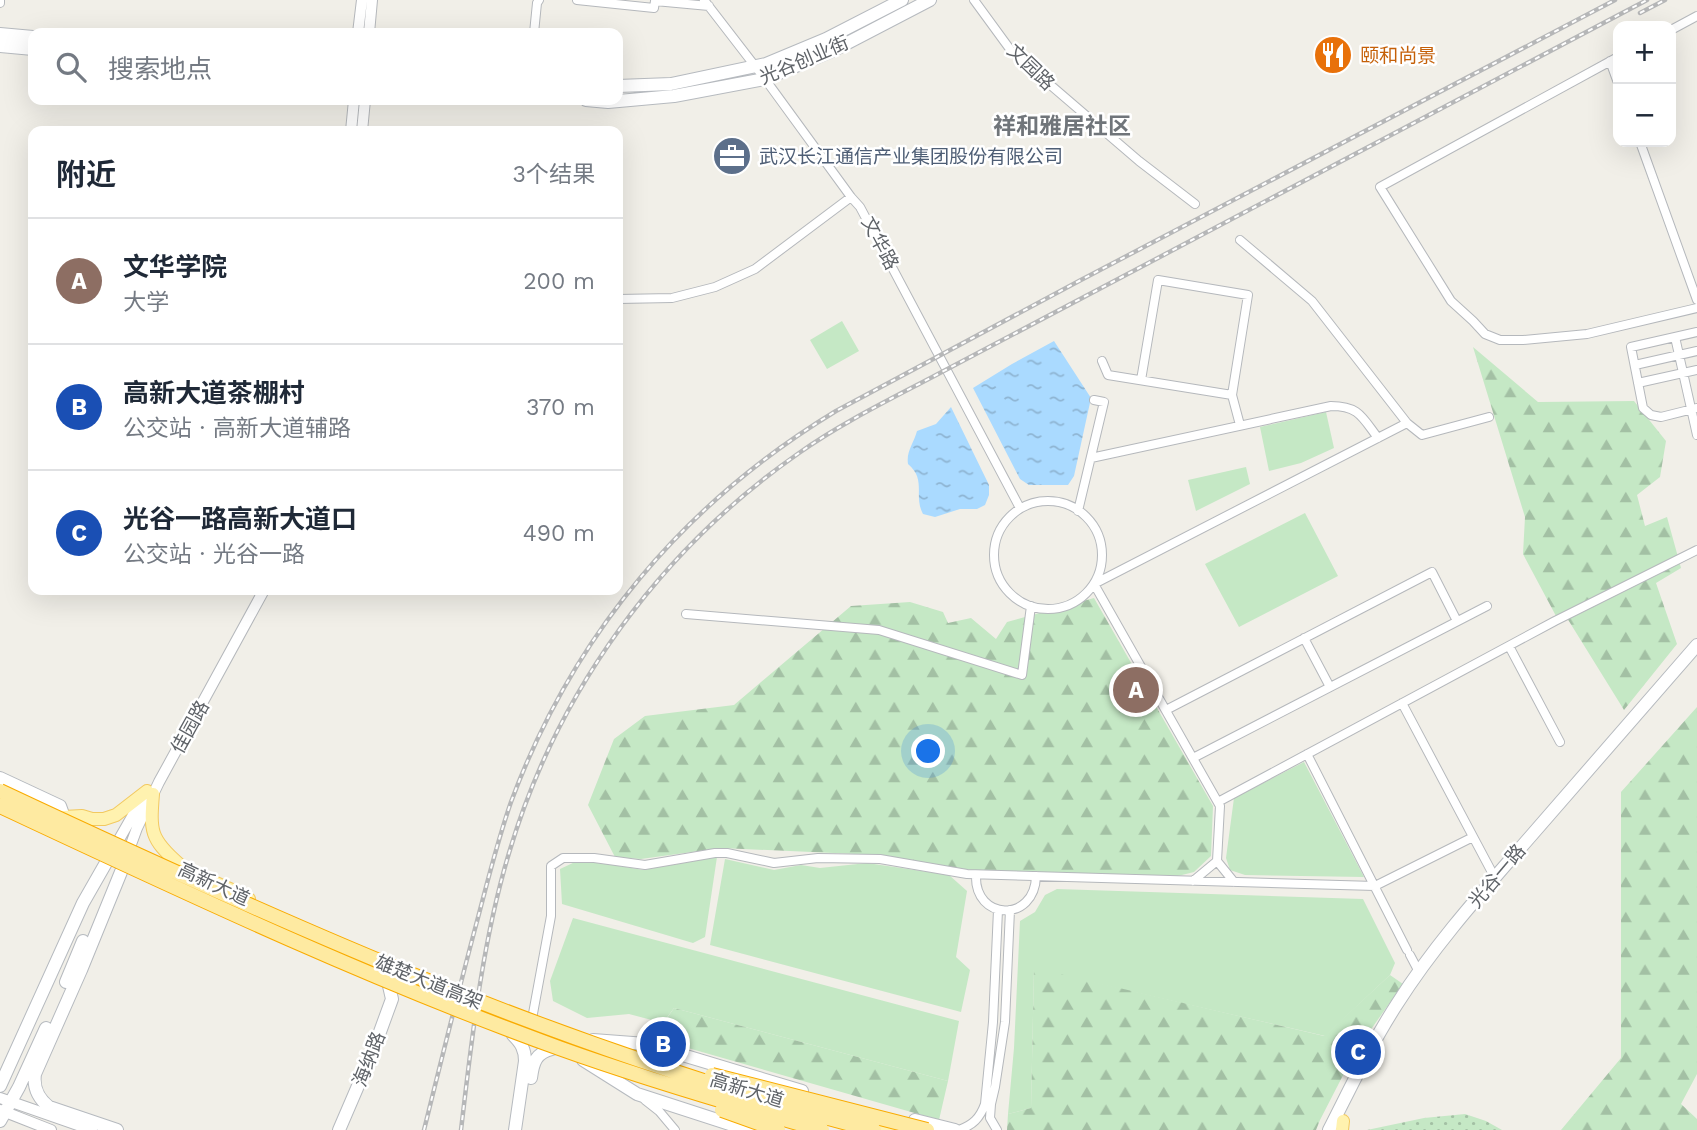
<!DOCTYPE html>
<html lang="zh">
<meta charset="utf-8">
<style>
body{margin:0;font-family:"Work Sans","Noto Sans SC",sans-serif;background:#f2f2f3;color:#1f2937}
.controls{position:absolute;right:21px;top:21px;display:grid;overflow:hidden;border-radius:14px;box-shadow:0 7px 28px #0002}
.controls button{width:63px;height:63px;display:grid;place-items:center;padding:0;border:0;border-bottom:2px solid #e0e1e3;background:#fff;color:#1f2937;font:35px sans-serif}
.you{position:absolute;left:929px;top:752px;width:24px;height:24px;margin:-18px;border:5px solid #fff;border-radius:50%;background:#1a73e8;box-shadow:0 0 0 10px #1a73e833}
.badge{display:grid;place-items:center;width:46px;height:46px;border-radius:50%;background:#d93025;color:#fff;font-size:23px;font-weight:700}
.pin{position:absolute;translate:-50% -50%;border:4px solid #fff;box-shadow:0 2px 7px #0006}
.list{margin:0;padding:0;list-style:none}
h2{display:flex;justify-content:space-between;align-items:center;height:91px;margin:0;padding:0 28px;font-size:30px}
h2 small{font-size:23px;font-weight:400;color:#747a83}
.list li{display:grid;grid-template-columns:46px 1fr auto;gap:21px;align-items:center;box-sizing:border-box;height:126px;padding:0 28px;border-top:2px solid #e0e1e3}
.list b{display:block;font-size:26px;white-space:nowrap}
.list p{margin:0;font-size:23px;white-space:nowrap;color:#747a83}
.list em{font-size:23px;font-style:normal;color:#747a83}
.icon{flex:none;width:38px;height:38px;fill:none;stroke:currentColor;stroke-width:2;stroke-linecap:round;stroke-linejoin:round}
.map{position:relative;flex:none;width:1697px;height:1130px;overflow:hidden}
.search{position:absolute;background:#fff;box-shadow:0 7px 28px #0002;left:28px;top:28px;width:595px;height:77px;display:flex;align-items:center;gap:18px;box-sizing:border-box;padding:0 24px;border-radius:14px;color:#747a83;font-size:26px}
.panel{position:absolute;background:#fff;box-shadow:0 7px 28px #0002;left:28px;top:126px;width:595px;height:469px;border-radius:14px}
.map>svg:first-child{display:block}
.grass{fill:#c5e8c5}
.forest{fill:url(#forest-firs)}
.park{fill:url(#park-dots)}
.water{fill:url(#water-ripples)}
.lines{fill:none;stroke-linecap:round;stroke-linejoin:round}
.minor-casing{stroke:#b5b8bc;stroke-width:10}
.tertiary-casing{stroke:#b5b8bc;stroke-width:12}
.secondary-casing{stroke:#b6babf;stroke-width:14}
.primary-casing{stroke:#f2c960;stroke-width:14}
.minor{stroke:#fff;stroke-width:8}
.tertiary{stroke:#fff;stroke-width:10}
.secondary{stroke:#fff;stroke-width:12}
.primary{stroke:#fff2af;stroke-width:12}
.rail-casing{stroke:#b6b7b8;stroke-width:4.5}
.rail{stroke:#fff;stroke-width:2;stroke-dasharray:5;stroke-linecap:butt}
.trunk-bridge-casing{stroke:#f9ab00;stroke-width:16;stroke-linecap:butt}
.trunk-bridge{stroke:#feeaa1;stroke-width:14}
.labels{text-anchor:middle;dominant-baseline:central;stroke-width:5;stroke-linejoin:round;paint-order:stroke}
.food-label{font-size:19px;fill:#c56008;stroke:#fff;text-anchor:start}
.street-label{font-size:19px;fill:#5f6368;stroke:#fff}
.service-label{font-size:19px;fill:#4e5e75;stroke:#fff;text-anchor:start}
.quarter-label{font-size:23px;font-weight:bold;fill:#70757a;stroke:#fff}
</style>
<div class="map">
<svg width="1697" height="1130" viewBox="0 0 1697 1130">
<defs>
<pattern id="forest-firs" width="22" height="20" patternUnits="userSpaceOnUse" patternTransform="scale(1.75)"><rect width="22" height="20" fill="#c5e8c5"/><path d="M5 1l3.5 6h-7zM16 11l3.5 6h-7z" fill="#a3c0a4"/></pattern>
<pattern id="park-dots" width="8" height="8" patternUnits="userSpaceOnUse" patternTransform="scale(1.75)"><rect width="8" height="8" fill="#c5e8c5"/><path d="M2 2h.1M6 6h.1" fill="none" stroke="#a3c0a4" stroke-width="1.8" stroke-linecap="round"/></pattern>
<pattern id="water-ripples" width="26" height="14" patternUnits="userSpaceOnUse" patternTransform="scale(1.75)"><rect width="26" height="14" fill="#aadaff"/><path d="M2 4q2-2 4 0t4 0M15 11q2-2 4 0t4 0" fill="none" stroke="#8eb4d2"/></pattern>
</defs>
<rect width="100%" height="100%" fill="#f1efe8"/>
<path class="grass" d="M842,321L859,351L827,369L810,340Z
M1326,412L1334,448L1301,463L1269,471L1260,427Z
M1246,467L1250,484L1196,511L1188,480Z
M1305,513L1338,576L1239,627L1205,564Z
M1304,762L1364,877L1245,875L1230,870L1226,858L1234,798Z
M717,857L705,937L693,943L562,904L560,869L575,862L591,861L643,870Z
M725,859L774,870L801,865L820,868L867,863L949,875L967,891L956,957L970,970L961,1012L710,945Z
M1057,889L1363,899L1395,963L1390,975L1325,1036L1034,969L1031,1108L1008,1114L1014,1048L1020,921L1035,912L1045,895Z
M573,918L959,1021L948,1081L674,1008L663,1023L629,1014L587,1018L553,1001L550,981Z"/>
<path class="forest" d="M1473,347L1538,402L1634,401L1666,441L1660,477L1637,495L1645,526L1667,517L1681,568L1656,583L1677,644L1624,710L1567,618L1556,616L1523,554L1525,517Z
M1094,598L1213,806L1211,856L1194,872L1178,876L971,870L878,855L721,848L641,859L615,857L588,805L614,739L645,716L734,705L851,606L910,602L943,612L948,623L971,618L996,639L1007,622Z
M1697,707V1074L1681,1104L1697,1119V1130H1561L1621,1058V792Z
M1034,968L1324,1036L1390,975L1403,984L1355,1052L1320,1120L1316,1130H1007L1008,1114L1031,1108Z
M674,1008L948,1081L939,1120L653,1038Z"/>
<path class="park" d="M1465,1114L1486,1121L1502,1130H1367L1424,1118Z"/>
<path class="water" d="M1054,341L1091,398L1074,476L1068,485H1029L1020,479L973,388L1012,364Z
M951,407L989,485V495L985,505L977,509H960L935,517L923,514C913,495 927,480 908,464C906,451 914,443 917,431L936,424Z"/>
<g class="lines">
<defs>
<path id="minor" d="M577,0L654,8L655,1L709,6
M704,0L765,79L851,197L860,207L1020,508
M974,0L1012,52L1139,161L1195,204
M0,3V0
M1671,30L1697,16
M534,33L537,3L539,0
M1618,57L1380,187L1451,301L1473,321L1485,334L1500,340H1523L1587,334L1697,308
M1610,61L1618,83
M1640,142L1697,300
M618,299L672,298L715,287L755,269L851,197
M1697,332L1631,347L1643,408L1651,415L1661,417L1697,408
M1675,337L1697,435
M1102,361L1108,375L1232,395L1240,425
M1635,365L1697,351
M1141,380L1158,280L1248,295L1232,395
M1638,383L1697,370
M1407,423L1422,435L1489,417
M1091,458L1331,406C1359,406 1362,417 1378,438
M994 555a54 54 0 1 1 108 0a54 54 0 1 1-108 0Z
M1078,511L1104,402L1094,400
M686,614L879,630L1022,675L1031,606
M1304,638L1330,687
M1509,646L1560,742
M1402,703L1495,878
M1166,710L1432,572L1457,621
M1307,754L1407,950
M1193,758L1487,606
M1218,802L1555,621L1697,550
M976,875C974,921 1035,923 1036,876
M1193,881L1217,861
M1234,882L1217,861L1220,806L1094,584L1407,423L1312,301L1240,240
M1410,955L1419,972
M532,1019L551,916V866L563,858H594L645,865L715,853H727L774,863L818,858L880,859L967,874L1375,886L1473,837
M645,1100L659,1111L675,1130
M959,1130C973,1125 980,1118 985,1104L993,1022L998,910
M997,1130L990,1118L991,1104L995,1087L1005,1022L1010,910"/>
<path id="tertiary" d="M358,33L362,0
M369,33L372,0
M351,131L354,100
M362,131L365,100
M113,850L145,794
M126,858L137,828L159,782L264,590
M0,1098L92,1130
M0,1110L51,1130"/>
<path id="secondary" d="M0,34L33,37
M0,46L33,49
M618,86L671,84L766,64L826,39L902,0
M586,100L608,102L674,96L765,79L834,50L930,0
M0,778L60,806L64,817
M66,982L83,941
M513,1035C521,1043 525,1049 525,1061L515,1130
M593,1040L646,1044L802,1091
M583,1060L637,1094L748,1130
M531,1078C533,1062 536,1053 552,1049
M0,1086L83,903L107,861
M915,1120L955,1130
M0,1121L19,1087L46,1028
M117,1130L49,1107C38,1098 33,1088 35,1074L81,970L123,867
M339,1130L373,1051L392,999L389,986
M1329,1130C1351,1087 1371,1044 1397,1004C1435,944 1483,891 1530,837C1585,773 1641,709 1697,645"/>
<path id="primary" d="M153,794C150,831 150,839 179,864
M64,817L82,816L92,819H104L116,815L147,791
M170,863L232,890L249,899
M866,1124L889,1130
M1342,1130L1343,1121"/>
</defs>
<use href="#minor" class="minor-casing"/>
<use href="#tertiary" class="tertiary-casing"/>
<use href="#secondary" class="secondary-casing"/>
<use href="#primary" class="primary-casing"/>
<use href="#minor" class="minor"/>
<use href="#tertiary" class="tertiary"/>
<use href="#secondary" class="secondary"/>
<use href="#primary" class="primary"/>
<defs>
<path id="rail" d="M1640,13L1665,0
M424,1130C441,1061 458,993 476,925C487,884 497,842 511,802C573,635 684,503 836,411L1079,281L1615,0
M461,1130C472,1037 482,943 509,853C557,691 661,549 799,453C843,422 891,399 938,374L1647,0"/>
</defs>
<use href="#rail" class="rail-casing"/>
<use href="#rail" class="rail"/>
<defs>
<path id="trunk-bridge" d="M0,791C283,924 570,1053 874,1130
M0,806C184,892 368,979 559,1048C645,1079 734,1105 822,1130
M712,1075L927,1130
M722,1110L778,1130"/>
</defs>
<use href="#trunk-bridge" class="trunk-bridge-casing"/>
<use href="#trunk-bridge" class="trunk-bridge"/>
</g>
<defs>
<symbol id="restaurant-disc" viewBox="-11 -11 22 22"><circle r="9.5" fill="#e8710a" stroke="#fff"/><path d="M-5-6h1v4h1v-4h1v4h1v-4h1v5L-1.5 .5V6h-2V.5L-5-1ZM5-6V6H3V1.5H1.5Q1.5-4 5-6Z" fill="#fff"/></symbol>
<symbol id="office-disc" viewBox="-11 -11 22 22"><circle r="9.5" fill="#5c6f8a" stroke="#fff"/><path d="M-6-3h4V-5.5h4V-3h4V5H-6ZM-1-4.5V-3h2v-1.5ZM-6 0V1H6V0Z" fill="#fff"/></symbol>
</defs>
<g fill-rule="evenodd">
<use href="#restaurant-disc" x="1311" y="33" width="44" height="44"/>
<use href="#office-disc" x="710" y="134" width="44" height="44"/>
</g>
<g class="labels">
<g class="food-label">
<text x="1360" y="55">颐和尚景</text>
</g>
<g class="street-label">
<text transform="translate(804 60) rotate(-23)">光谷创业街</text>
<text transform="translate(1031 67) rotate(44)">文园路</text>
<text transform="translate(880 243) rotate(62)">文华路</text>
<text transform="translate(190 727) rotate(-61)">佳园路</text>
<text transform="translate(1497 876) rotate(-50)">光谷一路</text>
<text transform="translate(214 884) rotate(25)">高新大道</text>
<text transform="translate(429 982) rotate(22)">雄楚大道高架</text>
<text transform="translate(369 1059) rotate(-69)">海纳路</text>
<text transform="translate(747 1090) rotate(17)">高新大道</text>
</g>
<g class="service-label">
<text x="759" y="156">武汉长江通信产业集团股份有限公司</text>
</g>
<g class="quarter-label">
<text x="1062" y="126">祥和雅居社区</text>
</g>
</g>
</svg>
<div class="controls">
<button>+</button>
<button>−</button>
</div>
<div class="you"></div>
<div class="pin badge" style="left:1136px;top:690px;background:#8d6e63">A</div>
<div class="pin badge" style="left:663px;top:1044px;background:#1a4fb4">B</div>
<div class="pin badge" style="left:1358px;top:1052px;background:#1a4fb4">C</div>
<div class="search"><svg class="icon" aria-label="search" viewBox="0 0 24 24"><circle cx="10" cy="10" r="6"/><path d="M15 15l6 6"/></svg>搜索地点</div>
<section class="panel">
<h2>附近<small>3个结果</small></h2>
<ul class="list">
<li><span class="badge" style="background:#8d6e63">A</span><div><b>文华学院</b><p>大学</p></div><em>200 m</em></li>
<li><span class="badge" style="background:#1a4fb4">B</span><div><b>高新大道茶棚村</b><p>公交站 · 高新大道辅路</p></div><em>370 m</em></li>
<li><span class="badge" style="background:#1a4fb4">C</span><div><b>光谷一路高新大道口</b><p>公交站 · 光谷一路</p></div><em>490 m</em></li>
</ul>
</section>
</div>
